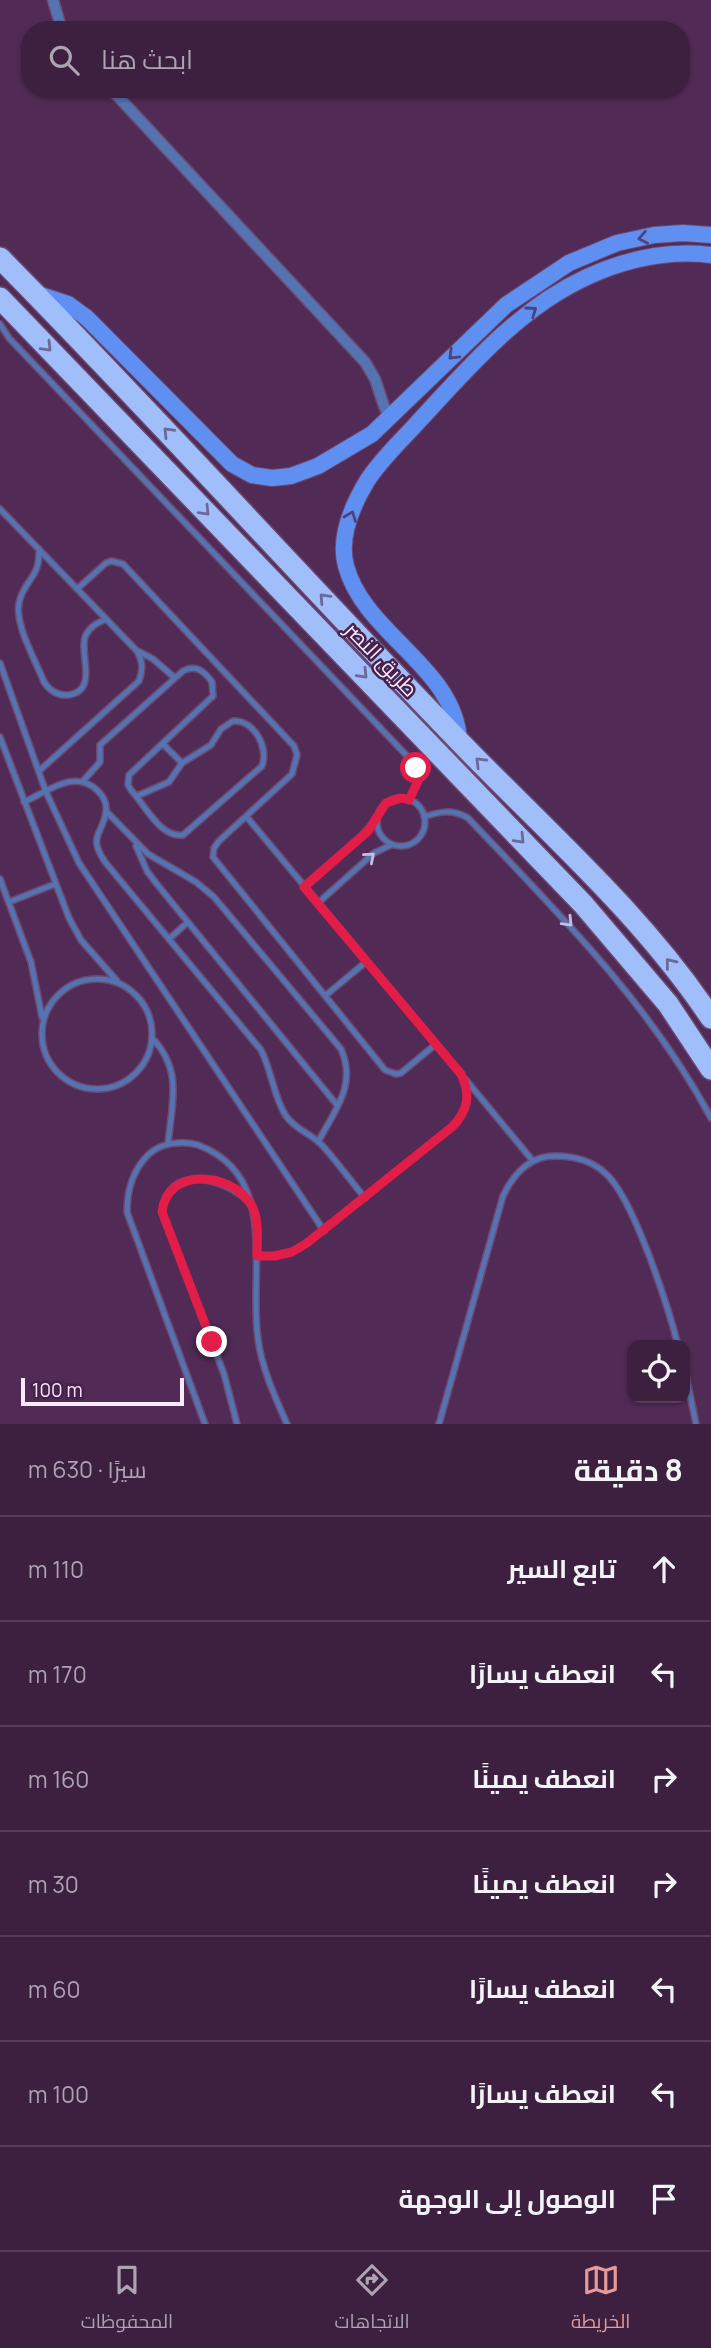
<!DOCTYPE html>
<html lang="ar">
<meta charset="utf-8">
<style>
body{margin:0;font-family:Manrope,Cairo,sans-serif;background:#482d4b;color:#f1f3f6;direction:rtl}
.controls{position:absolute;right:21px;bottom:21px;display:grid;overflow:hidden;border-radius:14px;box-shadow:0 2px 5px #0004}
.controls button{width:63px;height:63px;display:grid;place-items:center;padding:0;border:0;border-bottom:2px solid #563e59;background:#3d2040;color:#f1f3f6;font:35px sans-serif}
.scale{position:absolute;left:21px;bottom:18px;width:163px;box-sizing:border-box;padding-left:7px;border:4px solid #fce9fe;border-top:0;font-size:19px;line-height:24px;white-space:nowrap;color:#fce9fe;-webkit-text-stroke:5px #46214b;paint-order:stroke}
.stop{position:absolute;width:21px;height:21px;margin:-16px;border:5px solid #e11d48;border-radius:50%;background:#fff}
.stop.end{background:#e11d48;border-color:#fff;box-shadow:0 2px 7px #0008}
.list{margin:0;padding:0;list-style:none}
h2{display:flex;justify-content:space-between;align-items:center;height:91px;margin:0;padding:0 28px;font-size:30px}
h2 small{font-size:23px;font-weight:400;color:#ada3b1}
.list li{display:grid;grid-template-columns:46px 1fr auto;gap:21px;align-items:center;box-sizing:border-box;height:105px;padding:0 28px;border-top:2px solid #563e59}
.list b{display:block;font-size:26px;white-space:nowrap}
.list em{font-size:23px;font-style:normal;color:#ada3b1}
.icon{flex:none;width:38px;height:38px;fill:none;stroke:currentColor;stroke-width:2;stroke-linecap:round;stroke-linejoin:round}
.map{position:relative;flex:none;width:711px;height:1424px;overflow:hidden;direction:ltr}
.search{position:absolute;background:#3d2040;box-shadow:0 2px 5px #0004;left:21px;right:21px;top:21px;height:77px;display:flex;align-items:center;gap:18px;box-sizing:border-box;padding:0 24px;border-radius:28px;color:#ada3b1;font-size:26px}
.sheet{height:826px;background:#3d2040}
nav{display:flex;justify-content:space-around;align-items:center;box-sizing:border-box;height:98px;border-top:2px solid #563e59;background:#3d2040;font-size:19px;color:#ada3b1}
nav a{display:grid;justify-items:center;gap:4px}
nav .on{color:#e69b98}
.map>svg:first-child{display:block}
.lines{fill:none;stroke-linecap:round;stroke-linejoin:round}
.lane-casing{stroke:#6c4971;stroke-width:8}
.street-casing{stroke:#6c4971;stroke-width:13}
.secondary-casing{stroke:#6c4971;stroke-width:18}
.highway-casing{stroke:#6c4971;stroke-width:24}
.lane{stroke:#5473b0;stroke-width:5}
.street{stroke:#5473b0;stroke-width:10}
.secondary{stroke:#5f8ff0;stroke-width:16}
.highway{stroke:#a0bffa;stroke-width:21}
.oneway{stroke:#4e427d}
.oneway2{stroke:#6e689a}
.oneway3{stroke:#c1c0e3}
.route{stroke:#e11d48;stroke-width:9}
.labels{text-anchor:middle;dominant-baseline:central;stroke-width:5;stroke-linejoin:round;paint-order:stroke}
.street-label{font-size:21px;fill:#fce9fe;stroke:#46214b}
</style>
<div class="map">
<svg width="711" height="1424" viewBox="0 0 711 1424">
<rect width="100%" height="100%" fill="#512b56"/>
<g class="lines">
<defs>
<path id="lane" d="M0,324L9,338L409,758C420,774 419,784 409,800
M0,509L137,651C143,662 143,669 139,681L39,771
M39,549C40,578 27,577 20,599C12,621 36,661 44,682C50,691 57,696 68,695C99,691 79,654 85,637C89,627 97,623 106,619
M77,589L106,563L111,561L123,564L294,746L297,755L292,774L219,841L214,848L213,857L385,1070L396,1074L401,1073L436,1044
M138,651L153,659L175,678
M0,663L46,792L79,863L324,1231
M0,737L69,918L81,940L117,981
M163,744L182,763
M84,780L100,762V745L183,671C196,664 204,671 212,682L213,696L129,775L128,785L131,790C145,805 160,838 183,835L262,766C269,747 254,720 233,721L221,729L211,745L182,763L169,782L137,796
M377 822a24 24 0 1 1 48 0a24 24 0 1 1-48 0Z
M24,802C48,791 76,768 98,791C103,796 107,803 106,811C103,835 87,835 105,862L261,1050C272,1071 273,1096 286,1116C295,1129 309,1133 320,1143C336,1160 350,1180 365,1198
M106,811L148,854L196,882L214,897L341,1049C357,1085 335,1110 318,1142
M246,816L461,1074C471,1095 468,1111 452,1127L307,1243L292,1252L274,1256H257
M424,817C441,811 452,809 468,818C557,912 649,1002 711,1118
M136,846L147,871L156,883L337,1105
M0,879L31,962L42,1017
M304,887L361,837L376,820
M9,902L55,884
M318,903L374,853L391,845
M169,939L188,922
M42 1034a55 55 0 1 1 110 0a55 55 0 1 1-110 0Z
M325,996L367,961
M152,1038C183,1070 172,1103 168,1144
M466,1080L533,1161
M685,1370L696,1424
M205,1424L127,1212C127,1190 132,1171 148,1155C160,1143 182,1140 198,1145C281,1176 248,1273 258,1339C262,1369 275,1397 287,1424
M237,1424L224,1374L162,1212C167,1163 224,1177 249,1202
M439,1424L503,1196C513,1175 529,1156 555,1156C573,1156 591,1160 605,1173C633,1196 668,1307 678,1345"/>
<path id="street" d="M53,0L62,30
M111,89L365,362L375,379L384,406L390,418"/>
<path id="secondary" d="M35,293L68,304L87,318L232,464L252,475L272,478L291,476L318,466L372,434L506,305L569,263L617,243L654,235L683,233L711,235
M459,741C456,668 364,634 346,566C338,537 352,506 367,481C381,459 402,440 419,421C469,367 519,308 587,277C626,259 668,250 711,255"/>
<path id="highway" d="M0,258C156,416 304,581 459,741C546,831 641,913 711,1018
M0,298L583,904L668,1004L711,1069"/>
</defs>
<use href="#lane" class="lane-casing"/>
<use href="#street" class="street-casing"/>
<use href="#secondary" class="secondary-casing"/>
<use href="#highway" class="highway-casing"/>
<use href="#lane" class="lane"/>
<use href="#street" class="street"/>
<use href="#secondary" class="secondary"/>
<use href="#highway" class="highway"/>
</g>
<defs><path id="oneway-chevron" d="M-2-3.5L2.5 0L-2 3.5" fill="none" stroke-width="1.6" stroke-linecap="round" stroke-linejoin="round" transform="scale(1.75)"/></defs>
<g class="oneway">
<use href="#oneway-chevron" transform="translate(643 238) rotate(169)"/>
<use href="#oneway-chevron" transform="translate(532 311) rotate(-35)"/>
<use href="#oneway-chevron" transform="translate(453 355) rotate(135)"/>
<use href="#oneway-chevron" transform="translate(351 516) rotate(-69)"/>
</g>
<g class="oneway2">
<use href="#oneway-chevron" transform="translate(47 347) rotate(46)"/>
<use href="#oneway-chevron" transform="translate(168 432) rotate(-134)"/>
<use href="#oneway-chevron" transform="translate(205 511) rotate(46)"/>
<use href="#oneway-chevron" transform="translate(324 598) rotate(-133)"/>
<use href="#oneway-chevron" transform="translate(363 674) rotate(46)"/>
<use href="#oneway-chevron" transform="translate(480 762) rotate(-135)"/>
<use href="#oneway-chevron" transform="translate(520 839) rotate(46)"/>
<use href="#oneway-chevron" transform="translate(670 963) rotate(-129)"/>
</g>
<g class="oneway3">
<use href="#oneway-chevron" transform="translate(370 857) rotate(-41)"/>
<use href="#oneway-chevron" transform="translate(568 922) rotate(46)"/>
</g>
<g class="lines">
<path class="route" d="M212,1342L162,1212C167,1167 230,1172 250,1203C260,1216 257,1241 257,1256H274L292,1252L307,1243L452,1127C468,1111 471,1095 461,1074L304,887L368,831L386,803L401,798L409,800L419,779L416,768"/>
</g>
<g class="labels">
<g class="street-label">
<text transform="translate(382 659) rotate(46)">طريق النصر</text>
</g>
</g>
</svg>
<div class="controls">
<button><svg class="icon" aria-label="locate" viewBox="0 0 24 24"><circle cx="12" cy="12" r="6"/><path d="M12 2v4M12 18v4M2 12h4M18 12h4"/></svg></button>
</div>
<div class="scale">100 m</div>
<div class="stop" style="left:416px;top:768px"></div>
<div class="stop end" style="left:212px;top:1342px"></div>
<div class="search"><svg class="icon" aria-label="search" viewBox="0 0 24 24"><circle cx="10" cy="10" r="6"/><path d="M15 15l6 6"/></svg>ابحث هنا</div>
</div>
<section class="sheet">
<h2>8 دقيقة<small>سيرًا · 630 m</small></h2>
<ul class="list">
<li><svg class="icon" aria-label="ahead" viewBox="0 0 24 24"><path d="M12 20V5M6 11l6-6 6 6"/></svg><div><b>تابع السير</b></div><em>110 m</em></li>
<li><svg class="icon" aria-label="left" viewBox="0 0 24 24"><path d="M17 20v-9H6M10 6l-5 5 5 5"/></svg><div><b>انعطف يسارًا</b></div><em>170 m</em></li>
<li><svg class="icon" aria-label="right" viewBox="0 0 24 24"><path d="M7 20v-9h11M14 6l5 5-5 5"/></svg><div><b>انعطف يمينًا</b></div><em>160 m</em></li>
<li><svg class="icon" aria-label="right" viewBox="0 0 24 24"><path d="M7 20v-9h11M14 6l5 5-5 5"/></svg><div><b>انعطف يمينًا</b></div><em>30 m</em></li>
<li><svg class="icon" aria-label="left" viewBox="0 0 24 24"><path d="M17 20v-9H6M10 6l-5 5 5 5"/></svg><div><b>انعطف يسارًا</b></div><em>60 m</em></li>
<li><svg class="icon" aria-label="left" viewBox="0 0 24 24"><path d="M17 20v-9H6M10 6l-5 5 5 5"/></svg><div><b>انعطف يسارًا</b></div><em>100 m</em></li>
<li><svg class="icon" aria-label="arrive" viewBox="0 0 24 24"><path d="M6 21V4h12l-3 4 3 4H6"/></svg><div><b>الوصول إلى الوجهة</b></div></li>
</ul>
</section>
<nav>
<a class="on"><svg class="icon" aria-label="map" viewBox="0 0 24 24"><path d="M3 6l6-2 6 2 6-2v14l-6 2-6-2-6 2zM9 4v14M15 6v14"/></svg>الخريطة</a>
<a><svg class="icon" aria-label="directions" viewBox="0 0 24 24"><path d="M12 3l9 9-9 9-9-9zM9 14v-3h6M13 9l2 2-2 2"/></svg>الاتجاهات</a>
<a><svg class="icon" aria-label="saved" viewBox="0 0 24 24"><path d="M7 4h10v16l-5-4-5 4z"/></svg>المحفوظات</a>
</nav>
